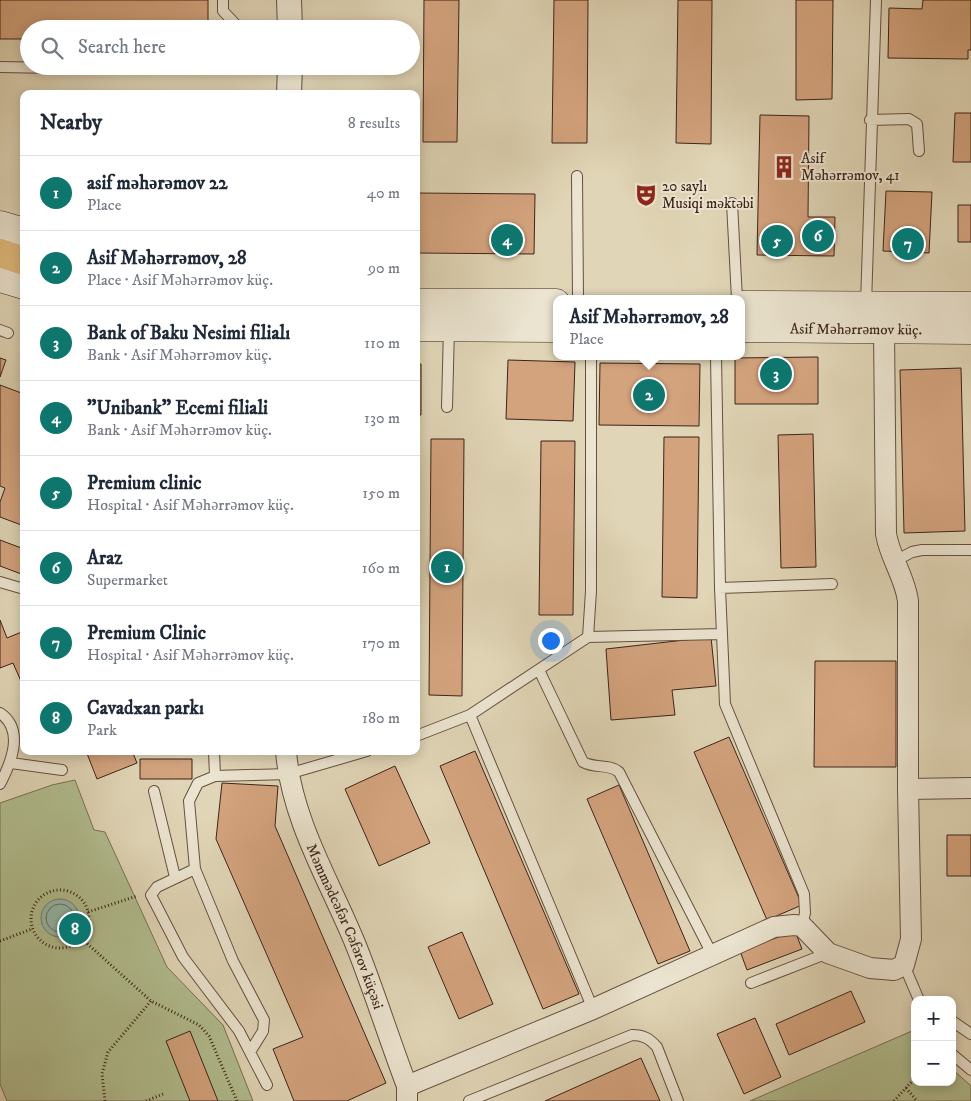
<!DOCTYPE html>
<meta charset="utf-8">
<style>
body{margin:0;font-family:"IM FELL DW Pica",serif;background:#f2f2f3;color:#1f2937}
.controls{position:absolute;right:15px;bottom:15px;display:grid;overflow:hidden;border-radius:10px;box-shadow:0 2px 12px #0003}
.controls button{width:45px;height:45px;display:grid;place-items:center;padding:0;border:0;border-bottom:1px solid #e0e1e3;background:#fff;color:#1f2937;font:25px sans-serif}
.you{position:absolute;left:550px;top:640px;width:18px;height:18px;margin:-12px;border:4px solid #fff;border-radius:50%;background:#1a73e8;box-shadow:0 0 0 8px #1a73e833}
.badge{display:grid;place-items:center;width:32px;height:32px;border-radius:50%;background:#0f766e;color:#fff;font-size:16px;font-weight:700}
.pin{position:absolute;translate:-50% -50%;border:2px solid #fff;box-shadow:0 1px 5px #0006}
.popup{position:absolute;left:553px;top:295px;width:192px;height:65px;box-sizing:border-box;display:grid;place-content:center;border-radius:10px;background:#fff;filter:drop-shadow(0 1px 4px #0005);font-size:16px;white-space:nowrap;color:#747a83}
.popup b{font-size:19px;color:#1f2937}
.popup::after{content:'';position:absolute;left:50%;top:100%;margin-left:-10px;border:10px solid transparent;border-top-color:#fff}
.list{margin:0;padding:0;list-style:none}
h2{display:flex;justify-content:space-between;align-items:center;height:65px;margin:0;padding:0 20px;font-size:21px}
h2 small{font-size:16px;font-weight:400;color:#747a83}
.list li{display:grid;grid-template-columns:32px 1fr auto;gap:15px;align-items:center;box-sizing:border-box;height:75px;padding:0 20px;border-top:1px solid #e0e1e3}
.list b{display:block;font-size:19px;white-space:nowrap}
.list p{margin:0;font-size:16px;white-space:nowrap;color:#747a83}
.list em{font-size:16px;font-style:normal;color:#747a83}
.icon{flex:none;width:28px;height:28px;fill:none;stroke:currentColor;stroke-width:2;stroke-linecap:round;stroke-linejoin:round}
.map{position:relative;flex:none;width:971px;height:1101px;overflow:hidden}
.search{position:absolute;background:#fff;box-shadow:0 2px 12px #0003;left:20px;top:20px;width:400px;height:55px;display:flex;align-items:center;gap:12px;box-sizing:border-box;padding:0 18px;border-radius:28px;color:#747a83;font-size:19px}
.panel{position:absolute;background:#fff;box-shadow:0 2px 12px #0003;left:20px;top:90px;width:400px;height:665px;border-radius:10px}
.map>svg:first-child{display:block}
.green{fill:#b1bd8f;stroke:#777054}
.water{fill:#94b9ab;stroke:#717d70}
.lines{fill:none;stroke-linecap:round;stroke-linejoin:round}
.shore{stroke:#686e62;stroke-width:1}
.building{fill:#d3a37e;stroke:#3d2318}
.service-casing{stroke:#665040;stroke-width:12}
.minor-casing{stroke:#665040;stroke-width:22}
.tertiary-casing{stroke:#665040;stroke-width:26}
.secondary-casing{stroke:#3d2318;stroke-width:29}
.primary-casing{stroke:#3d2318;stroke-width:29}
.path{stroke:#3d2318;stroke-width:3;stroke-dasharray:1 2.5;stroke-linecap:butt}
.service{stroke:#ebe4d0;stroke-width:10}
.minor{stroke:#ebe4d0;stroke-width:20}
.tertiary{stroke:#ebe4d0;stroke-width:24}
.secondary{stroke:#ebe4d0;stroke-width:28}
.primary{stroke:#e0ba7b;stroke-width:28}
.labels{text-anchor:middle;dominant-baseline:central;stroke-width:4;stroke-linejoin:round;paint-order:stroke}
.poi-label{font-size:15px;fill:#3d2318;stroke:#ebe4d0;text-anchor:start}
.street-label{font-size:15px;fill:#3d2318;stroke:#ebe4d0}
</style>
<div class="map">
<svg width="971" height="1101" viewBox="0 0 971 1101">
<rect width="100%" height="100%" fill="#e0d5b6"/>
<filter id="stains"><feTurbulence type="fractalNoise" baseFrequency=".004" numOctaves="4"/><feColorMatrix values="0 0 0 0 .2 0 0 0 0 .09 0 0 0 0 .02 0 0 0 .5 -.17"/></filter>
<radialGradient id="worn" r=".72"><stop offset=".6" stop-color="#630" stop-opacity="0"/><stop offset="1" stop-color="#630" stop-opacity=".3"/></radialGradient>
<path class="green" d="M75,780L94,830L105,832L167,967L223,1025L253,1101H7L0,1084V803L52,785Z
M912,1031L915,1034V1082H952V1069L971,1086V1101H750Z"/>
<path class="water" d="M41 918a19 19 0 1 1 38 0a19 19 0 1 1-38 0Z"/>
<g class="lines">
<path class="shore" d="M46 918a14 14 0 1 1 28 0a14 14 0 1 1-28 0Z"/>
</g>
<path class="building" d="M0,0H208V29H29V39H0Z
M424,0H459L457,142H423Z
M554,0H588L587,143H552Z
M678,0H712L711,144L676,143Z
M796,0H833L832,99L796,100Z
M923,0H971V50H968V59L888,58L889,8L922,9Z
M955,113H971V162H953Z
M760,115L809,116L808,217H835L834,256L757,255Z
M886,191L932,192L929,253L883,251Z
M416,193L535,194L534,254L416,253Z
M958,205H971V242H958Z
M818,357V404H735V358Z
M0,358L6,360L0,377Z
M508,360L575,362L573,421L506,419Z
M600,363L700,364L699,426L599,425Z
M416,364H421V415H416Z
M961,368L965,531L904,533L900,370Z
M0,385L24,394V526L0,517V502L5,488L0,486Z
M813,434L816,567L781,568L778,435Z
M664,437H699L697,598L662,597Z
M431,439H464L462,696L429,695Z
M541,441H575L573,615H539Z
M0,540L24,549V575L0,566Z
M0,620L7,638L24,631V688L13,663L0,668Z
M711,637L716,686L672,690L675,715L611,720L606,649Z
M815,661H896V767H814Z
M729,737L802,905L767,920L694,752Z
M86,751H132L137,763L97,779Z
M475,751L579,994L543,1009L440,766Z
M140,759H192V779H140Z
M395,766L430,843L379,866L345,789Z
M222,783L278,786L275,826L386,1083L347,1101H294L273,1049L303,1037L216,839Z
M619,785L690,951L658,964L587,799Z
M947,835H971V876H947Z
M795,931L802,949L747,970L740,951Z
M462,932L493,1004L459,1019L428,947Z
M851,991L865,1022L789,1055L776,1024Z
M755,1018L781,1077L744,1094L717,1034Z
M190,1031L218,1101H190L166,1041Z
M641,1058L660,1101H545Z"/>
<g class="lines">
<defs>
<path id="service" d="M223,0V11L240,29
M0,67L56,68
M870,120L909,119L917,124L919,151
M577,176L578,299
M732,203L737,299
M866,304L876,0
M0,330L8,333
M716,356L720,588L725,704L804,894L805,913L802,926
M447,407L449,328
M895,561L912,552L922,550H971
M0,582L24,589
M720,588L832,584
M588,637L591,591V356
M539,670L583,762C595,769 608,763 619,772L713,956
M0,713C25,730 11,763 0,784
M470,715L593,1009
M416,736L470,715L588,637L722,634
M214,751L215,776
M11,763L62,770
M154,791L175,877
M195,869L157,887L151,895L183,957L239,1031L267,1085
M904,965L919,1000
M751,983L828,953
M952,1021L971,1034
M250,1052L263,1031L264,1020L233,961L195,869L189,801L198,783L215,776L288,774L367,751
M952,1054L971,1070
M469,1101L632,1035C643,1035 649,1038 657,1047L678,1101"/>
<g id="minor">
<path d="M884,329L886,534C890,558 905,577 908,601V789L971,788"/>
<path id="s1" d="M286,751C291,819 330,882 355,943C374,990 389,1039 407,1086V1101"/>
<path d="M407,1086L593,1009L774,927L794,925L802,926L828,953L870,968L894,970L904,965L911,939L908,789"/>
</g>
<path id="tertiary" d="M289,0L290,29
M289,94L290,66"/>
<g id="secondary">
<path d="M0,225L24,232"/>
<path d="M0,278L24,285"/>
<path d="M416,303H556"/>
<path d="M742,305L971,306"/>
<path d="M416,327L556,328"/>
<path id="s2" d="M742,328L971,330"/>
</g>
<path id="primary" d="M0,253L24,261"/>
</defs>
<use href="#service" class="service-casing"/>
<use href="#minor" class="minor-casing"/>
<use href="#tertiary" class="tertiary-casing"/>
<use href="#secondary" class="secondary-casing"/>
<use href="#primary" class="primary-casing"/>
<path class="path" d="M31 919a29 29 0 1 1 58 0a29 29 0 1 1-58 0Z
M88,912L137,896
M82,939L151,1001L199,1025L209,1036L237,1101
M0,941L32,929
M906,1088L917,1101
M105,1101L102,1074L108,1052L151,1001
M146,1101L163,1094
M894,1101L915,1078"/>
<use href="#service" class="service"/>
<use href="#minor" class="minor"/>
<use href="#tertiary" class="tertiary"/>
<use href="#secondary" class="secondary"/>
<use href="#primary" class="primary"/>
</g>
<defs>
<symbol id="building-bare" viewBox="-9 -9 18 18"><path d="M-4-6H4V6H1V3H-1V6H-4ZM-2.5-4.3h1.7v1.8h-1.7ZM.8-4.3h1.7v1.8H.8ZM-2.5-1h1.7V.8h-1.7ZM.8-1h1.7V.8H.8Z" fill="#8f2418" stroke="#ebe4d0" stroke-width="2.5" paint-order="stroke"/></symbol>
<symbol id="theatre-bare" viewBox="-9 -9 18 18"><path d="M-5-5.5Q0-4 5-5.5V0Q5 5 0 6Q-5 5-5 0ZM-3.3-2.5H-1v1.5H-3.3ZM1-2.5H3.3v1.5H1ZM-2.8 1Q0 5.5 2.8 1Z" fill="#8f2418" stroke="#ebe4d0" stroke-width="2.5" paint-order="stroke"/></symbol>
</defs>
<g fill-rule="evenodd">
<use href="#building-bare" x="768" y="151" width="32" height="32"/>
<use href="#theatre-bare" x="630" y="179" width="32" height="32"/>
</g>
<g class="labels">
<g class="poi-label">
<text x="801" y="158">Asif<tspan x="801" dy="17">Məhərrəmov, 41</tspan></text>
<text x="662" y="186">20 saylı<tspan x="662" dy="17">Musiqi məktəbi</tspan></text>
</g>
<g class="street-label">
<text stroke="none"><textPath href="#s2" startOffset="114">Asif Məhərrəmov küç.</textPath></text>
<text stroke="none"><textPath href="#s1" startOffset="186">Məmmədcəfər Cəfərov küçəsi</textPath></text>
</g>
</g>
<rect width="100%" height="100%" filter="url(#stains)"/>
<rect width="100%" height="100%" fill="url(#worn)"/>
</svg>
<div class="controls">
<button>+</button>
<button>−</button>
</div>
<div class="you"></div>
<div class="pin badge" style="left:447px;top:567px">1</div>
<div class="pin badge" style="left:649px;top:395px">2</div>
<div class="popup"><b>Asif Məhərrəmov, 28</b>Place</div>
<div class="pin badge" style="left:776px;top:374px">3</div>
<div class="pin badge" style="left:507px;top:240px">4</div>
<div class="pin badge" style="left:777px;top:241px">5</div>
<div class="pin badge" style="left:818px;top:236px">6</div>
<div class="pin badge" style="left:908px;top:244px">7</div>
<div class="pin badge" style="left:75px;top:929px">8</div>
<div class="search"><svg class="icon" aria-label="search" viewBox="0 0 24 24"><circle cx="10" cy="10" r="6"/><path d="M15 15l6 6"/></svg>Search here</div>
<section class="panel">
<h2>Nearby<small>8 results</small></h2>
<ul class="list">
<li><span class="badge">1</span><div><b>asif məhərəmov 22</b><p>Place</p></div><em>40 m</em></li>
<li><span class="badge">2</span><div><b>Asif Məhərrəmov, 28</b><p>Place · Asif Məhərrəmov küç.</p></div><em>90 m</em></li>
<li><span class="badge">3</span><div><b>Bank of Baku Nesimi filialı</b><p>Bank · Asif Məhərrəmov küç.</p></div><em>110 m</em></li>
<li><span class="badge">4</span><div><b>&quot;Unibank&quot; Ecemi filiali</b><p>Bank · Asif Məhərrəmov küç.</p></div><em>130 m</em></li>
<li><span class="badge">5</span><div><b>Premium clinic</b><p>Hospital · Asif Məhərrəmov küç.</p></div><em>150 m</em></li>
<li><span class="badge">6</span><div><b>Araz</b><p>Supermarket</p></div><em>160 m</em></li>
<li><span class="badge">7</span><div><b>Premium Clinic</b><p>Hospital · Asif Məhərrəmov küç.</p></div><em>170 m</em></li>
<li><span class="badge">8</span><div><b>Cavadxan parkı</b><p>Park</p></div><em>180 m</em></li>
</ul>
</section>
</div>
